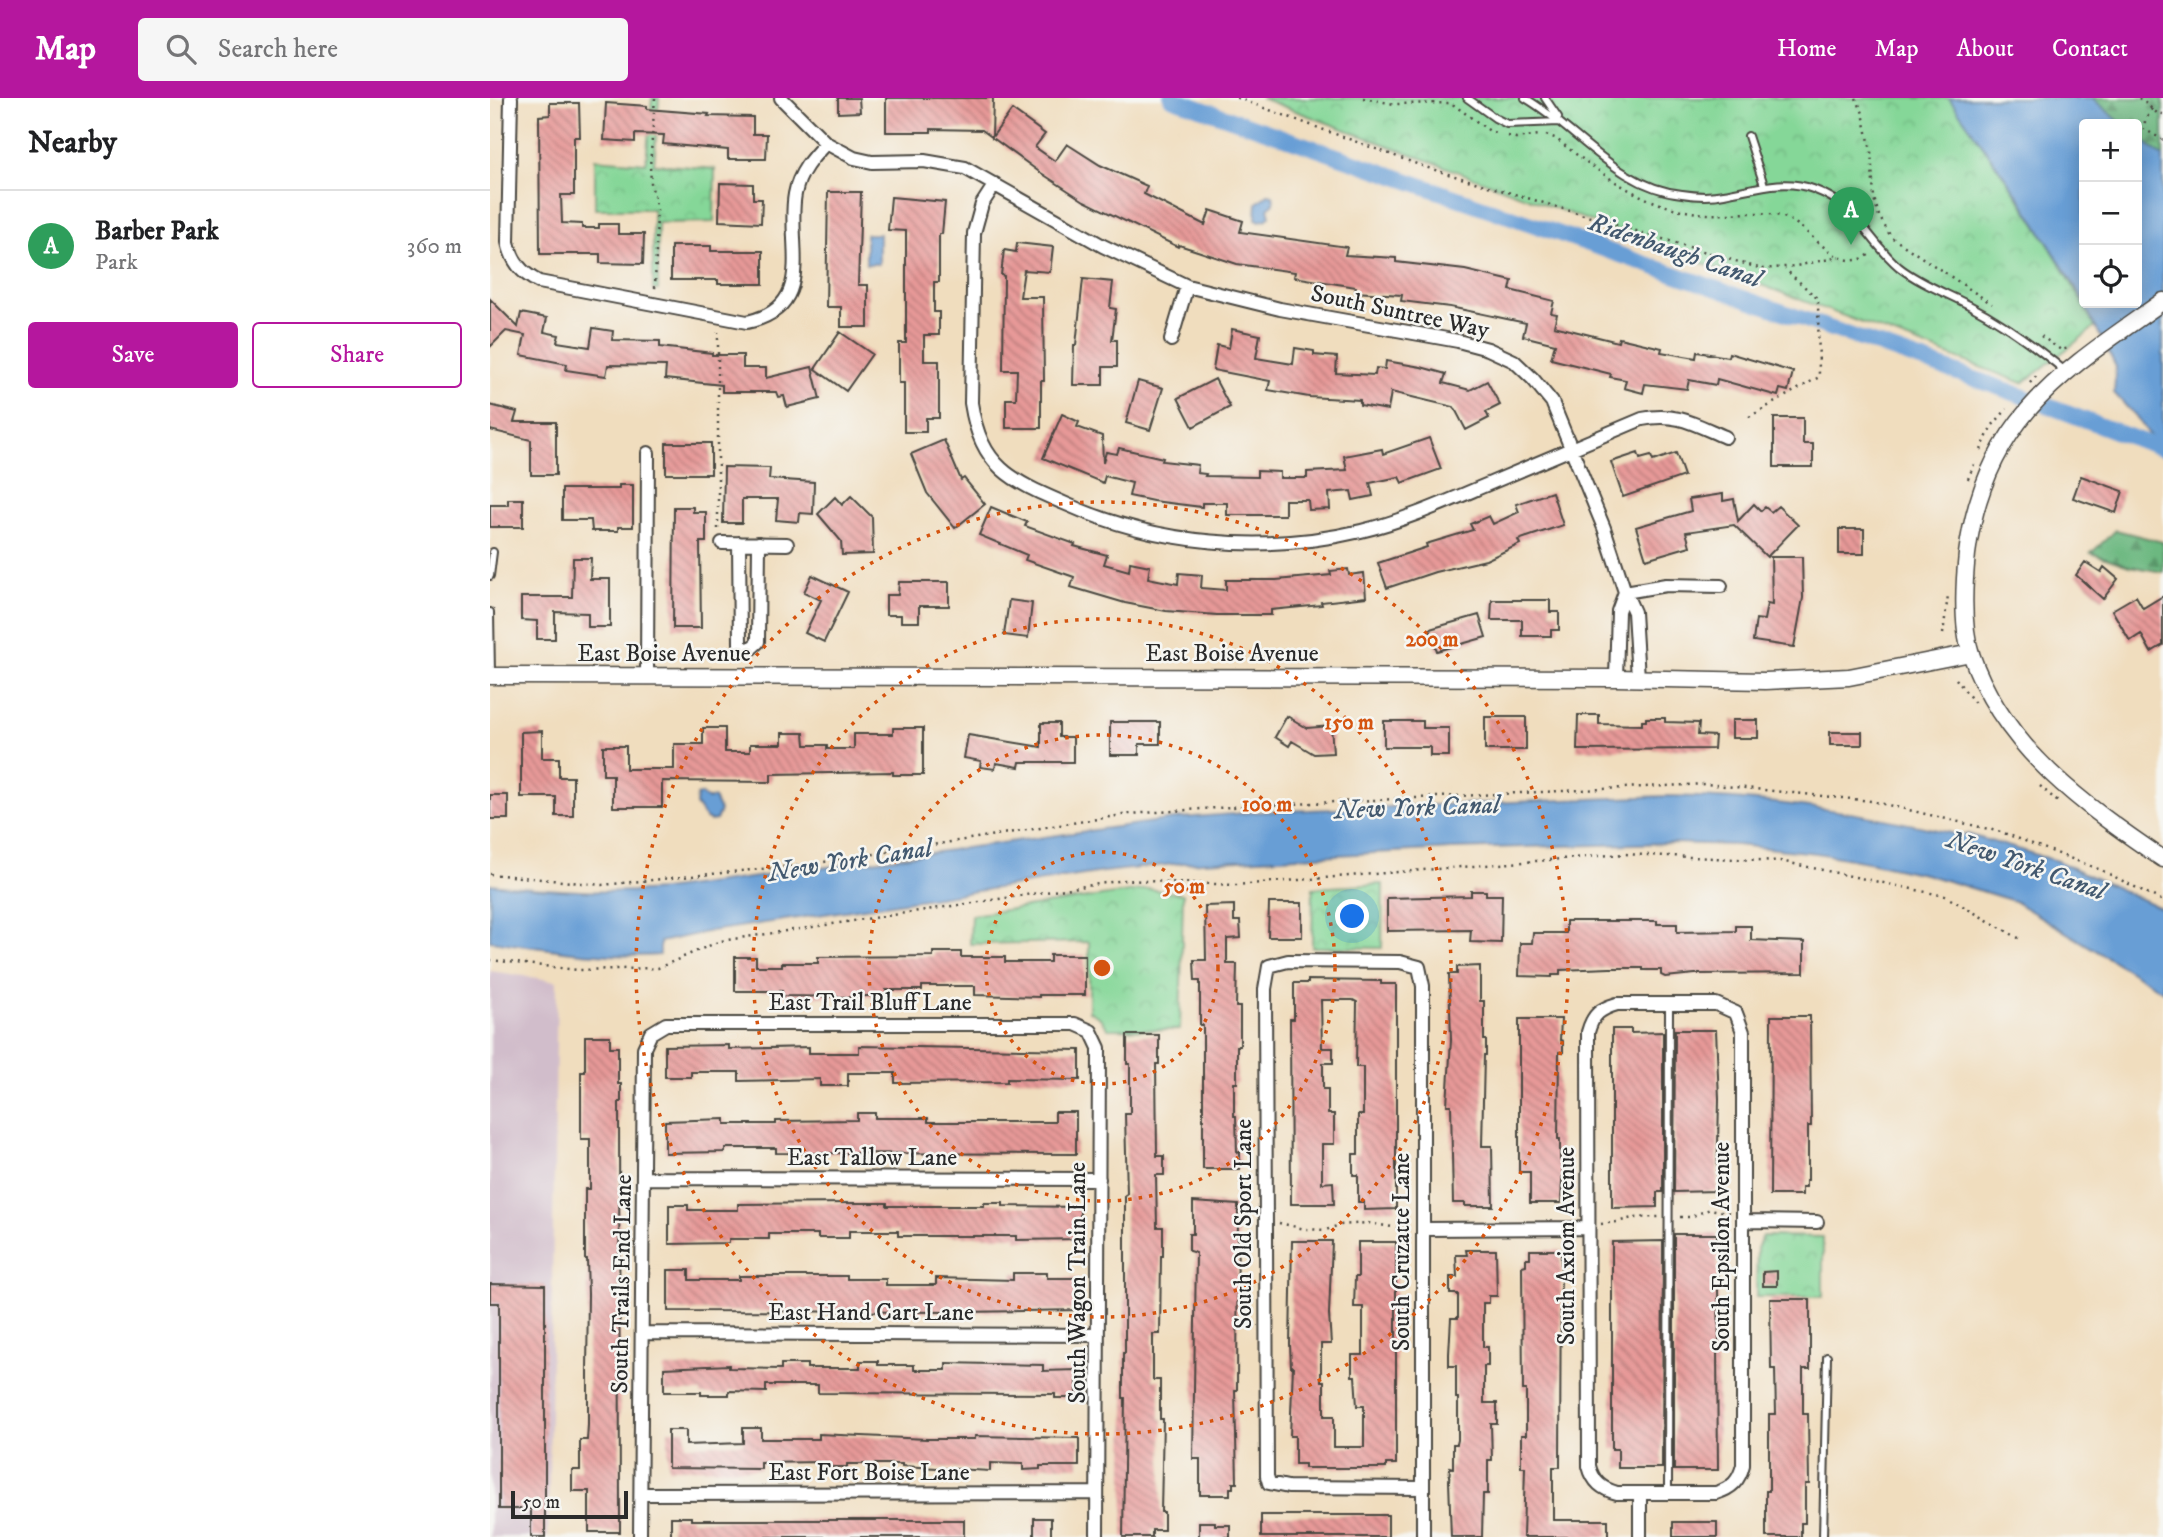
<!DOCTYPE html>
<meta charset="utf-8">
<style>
body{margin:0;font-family:"IM FELL DW Pica",serif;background:#f6f6f6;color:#202124}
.controls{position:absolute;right:21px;top:21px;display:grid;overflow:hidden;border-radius:7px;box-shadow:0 4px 18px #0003}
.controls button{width:63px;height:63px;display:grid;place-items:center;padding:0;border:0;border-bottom:2px solid #e0e0e0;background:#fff;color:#202124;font:35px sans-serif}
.scale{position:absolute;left:21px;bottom:18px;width:117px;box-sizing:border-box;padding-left:7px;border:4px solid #2b2b2b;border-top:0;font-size:19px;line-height:24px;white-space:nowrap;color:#2b2b2b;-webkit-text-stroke:5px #f6f6f2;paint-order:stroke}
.you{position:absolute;left:863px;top:819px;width:24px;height:24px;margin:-18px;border:5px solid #fff;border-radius:50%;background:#1a73e8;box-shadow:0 0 0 10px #1a73e833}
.badge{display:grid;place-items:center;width:46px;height:46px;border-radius:50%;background:#b5179e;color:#fff;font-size:23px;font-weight:700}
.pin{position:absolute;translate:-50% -58px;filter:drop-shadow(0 2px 4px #0008)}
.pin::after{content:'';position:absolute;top:37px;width:24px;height:21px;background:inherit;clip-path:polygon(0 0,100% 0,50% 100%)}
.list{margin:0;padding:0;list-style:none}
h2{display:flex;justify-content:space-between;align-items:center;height:91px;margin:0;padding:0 28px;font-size:30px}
h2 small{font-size:23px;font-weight:400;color:#757577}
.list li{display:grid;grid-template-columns:46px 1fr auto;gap:21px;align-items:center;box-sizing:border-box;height:112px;padding:0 28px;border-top:2px solid #e0e0e0}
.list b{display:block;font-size:26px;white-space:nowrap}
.list p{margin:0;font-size:23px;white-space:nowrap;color:#757577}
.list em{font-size:23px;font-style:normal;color:#757577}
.actions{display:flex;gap:14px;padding:21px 28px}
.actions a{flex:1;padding:16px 0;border:2px solid #b5179e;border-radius:7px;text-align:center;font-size:24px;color:#b5179e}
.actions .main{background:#b5179e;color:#fff}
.icon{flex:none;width:38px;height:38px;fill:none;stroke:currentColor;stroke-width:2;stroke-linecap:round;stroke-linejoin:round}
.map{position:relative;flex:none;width:1673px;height:1439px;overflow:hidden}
header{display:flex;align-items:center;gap:42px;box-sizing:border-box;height:98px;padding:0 35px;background:#b5179e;color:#fff}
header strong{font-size:33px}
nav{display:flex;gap:38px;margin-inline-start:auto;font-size:24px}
.search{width:490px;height:63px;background:#f6f6f6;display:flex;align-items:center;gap:18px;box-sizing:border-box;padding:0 24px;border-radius:7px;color:#757577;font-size:26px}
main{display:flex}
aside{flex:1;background:#fff}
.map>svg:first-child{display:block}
.industrial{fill:#d1bdcb}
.forest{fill:url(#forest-firs);stroke:#4c7256;stroke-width:2}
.park{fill:url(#park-crowns);stroke:#588162;stroke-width:2}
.water{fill:#689ed5;stroke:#4a6480;stroke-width:2}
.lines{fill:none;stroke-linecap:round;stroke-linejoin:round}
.canal{stroke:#689ed5;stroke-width:16}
.building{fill:url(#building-back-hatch)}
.service-casing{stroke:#494641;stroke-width:10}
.minor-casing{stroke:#494641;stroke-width:16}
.tertiary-casing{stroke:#494641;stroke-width:19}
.path{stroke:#494641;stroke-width:2.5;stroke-dasharray:2 5;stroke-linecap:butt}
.service{stroke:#fff;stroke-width:6}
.minor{stroke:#fff;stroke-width:12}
.tertiary{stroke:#fff;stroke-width:16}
.ring{fill:none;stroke:#d5540f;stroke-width:3.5;stroke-dasharray:3.5 7}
.labels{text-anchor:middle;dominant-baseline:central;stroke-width:5;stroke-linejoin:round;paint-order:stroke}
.street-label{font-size:24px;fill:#2b2b2b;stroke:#f6f6f2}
.water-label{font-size:26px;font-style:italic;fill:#43596f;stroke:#f6f6f2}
.centre{fill:#d5540f;stroke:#f6f6f2;stroke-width:3.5}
.ring-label{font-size:21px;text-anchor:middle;font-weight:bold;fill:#d5540f;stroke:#f6f6f2;stroke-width:5;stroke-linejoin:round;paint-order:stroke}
</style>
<header>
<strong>Map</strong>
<div class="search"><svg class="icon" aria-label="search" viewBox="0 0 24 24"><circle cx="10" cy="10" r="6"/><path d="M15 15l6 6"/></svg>Search here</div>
<nav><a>Home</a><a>Map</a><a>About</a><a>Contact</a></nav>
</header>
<main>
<aside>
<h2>Nearby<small></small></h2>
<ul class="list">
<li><span class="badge" style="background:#2e9e5b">A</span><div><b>Barber Park</b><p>Park</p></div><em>360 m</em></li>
</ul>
<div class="actions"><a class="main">Save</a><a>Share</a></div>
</aside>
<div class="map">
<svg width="1673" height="1439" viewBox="0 0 1673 1439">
<defs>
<pattern id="forest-firs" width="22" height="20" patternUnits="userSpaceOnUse" patternTransform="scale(1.75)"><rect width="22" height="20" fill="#6cb880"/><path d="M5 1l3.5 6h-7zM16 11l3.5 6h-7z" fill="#599669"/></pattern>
<pattern id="park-crowns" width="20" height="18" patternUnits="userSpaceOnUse" patternTransform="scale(1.75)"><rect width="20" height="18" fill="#85d798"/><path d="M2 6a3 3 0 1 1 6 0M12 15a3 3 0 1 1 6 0" fill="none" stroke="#73b983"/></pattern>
<pattern id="building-back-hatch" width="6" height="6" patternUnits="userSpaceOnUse" patternTransform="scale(1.75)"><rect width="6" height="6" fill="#e79998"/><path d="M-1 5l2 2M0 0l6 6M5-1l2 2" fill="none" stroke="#bb7d7c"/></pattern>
</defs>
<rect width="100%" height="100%" fill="#f6f6f2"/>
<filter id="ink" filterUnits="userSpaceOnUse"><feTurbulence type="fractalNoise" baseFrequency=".0143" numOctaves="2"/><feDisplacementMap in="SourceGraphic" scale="14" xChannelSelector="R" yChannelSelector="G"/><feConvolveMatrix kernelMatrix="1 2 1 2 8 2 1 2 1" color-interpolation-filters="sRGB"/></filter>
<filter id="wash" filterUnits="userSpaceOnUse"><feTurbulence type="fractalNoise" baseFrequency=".00686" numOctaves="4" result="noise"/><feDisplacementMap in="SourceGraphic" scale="28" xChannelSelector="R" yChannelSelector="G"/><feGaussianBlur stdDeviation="1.57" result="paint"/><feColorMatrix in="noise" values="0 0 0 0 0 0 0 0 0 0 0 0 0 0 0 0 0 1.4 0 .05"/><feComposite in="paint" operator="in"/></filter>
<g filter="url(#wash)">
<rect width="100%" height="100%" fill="#f0ddbe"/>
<path class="industrial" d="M0,873L67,883L58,1439H0Z"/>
<path class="forest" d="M1602,0H1673V59L1647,38V26H1632Z
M1626,432L1673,444V474L1639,468L1601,455Z"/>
<path class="park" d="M162,0H169L164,66L225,71L224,124L168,125V192H163V111H105V61L156,65Z
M771,0H1459C1512,74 1564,148 1605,229L1533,285Z
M893,786L892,850L822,849L823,790Z
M659,791L693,796L690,932L618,931L610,920L599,913V844L480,846L481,817Z
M1273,1138L1333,1139V1199H1266L1267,1150Z"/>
<path class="water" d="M1459,0H1602L1632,26H1594V205H1647V38L1673,59V355L1647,320L1624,295L1626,269L1586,190L1532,103Z
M778,96L783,97L784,105L778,110L780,118L777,121L770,123L766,121L767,105Z
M376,136H389V166H376Z
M210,696L217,701L224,700L230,713L226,722L220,723L216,721L206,707L207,697Z
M1177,698C1279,700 1371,714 1470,737L1477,736L1567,763L1673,811V893L1524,803L1438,777L1383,765L1327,755L1246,747L1182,745L961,751L693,765L614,774L221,833L170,844V857C113,861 56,850 0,843V786C58,792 114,796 173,792L691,720L768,714Z"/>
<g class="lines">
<path class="canal" d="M681,0L1505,288L1673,351"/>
</g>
<g id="blocks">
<path class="building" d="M348,0H369L370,14L348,15Z
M396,0H503L502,39L522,12L555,36L545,49L565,63L577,46L610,67L657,88L654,96L715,127L720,112L753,123L750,134L857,149L855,157L906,160V164L975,172L1022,183L1020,192L1064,203L1061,215L1067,216L1064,228L1128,244L1129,240L1172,250L1171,254L1206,260L1207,254L1238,259L1239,255L1303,274L1298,293L1290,291L1288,298L1227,281L1226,287L1199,282L1197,291L1155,286L1153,295L1134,290L1136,282L1120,279L1121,276L1061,261L1065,246L1033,238L1036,225L960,209L911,203L912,197L865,194L866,189L804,179L805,174L747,166L689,147L688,149L594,103L548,73L492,32L441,31V34H396Z
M60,5H89L90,39H84V97H71L72,125L92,126V130H109V126H128V136H154L153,166L110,165V156H50L49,18L60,17Z
M116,5L157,8V11L219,16L218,18L263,19V36H277L276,61H238V52L173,46L174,37L145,36V44L114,42Z
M230,85L263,86V101H272L271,125L229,123Z
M338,94H371L368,187H378V229H351V209H336Z
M401,99L455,104L452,136H449V184H444V214H449V237H434V263H449V320H436V334H414V285H409V245H416V133L398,132Z
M527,145L563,149L560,174L534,172L530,199H553L554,283H551V330H516V301H526L527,272H513L514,178L511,177L514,152L526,154Z
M181,148H221V153H273V186H228V182H181Z
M593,181L623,184L620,210L626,211L622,242H627V269H613V287H583L584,247H586Z
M0,201L28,229L31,215L57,220L54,234L69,237L67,244L100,249L103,230L123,233L122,242L170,243V249L222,255V257H253V270H276V280L322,269L330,301L297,309L294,298L288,299L286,294H232V287L175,281L176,268L118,267L116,278L76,272L77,266L31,257L35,237L16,233L0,249Z
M742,231L770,237L766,260L803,266L805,250L824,253V257L847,259L846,275L885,277L886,270L895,271L896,263L931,269L956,276L953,285L980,292L997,283L1010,307L996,314L999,320L976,332L964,309L901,294L898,312L870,307V302L819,299L778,292L780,283L723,272L727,247L739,250Z
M350,234L382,256L356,293L325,271Z
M725,281L740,309L703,329L688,300Z
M648,283L673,290L660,332L636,325Z
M0,307L27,314L24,324H66V377H41V342L0,332Z
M572,316L589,324L587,329L612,338L613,365L616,354L627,356L629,350L673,360L672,363L708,367L707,375L716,376L715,378L767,379V373L790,374V380H817V374L857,372L854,358L892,351L893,356L939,340L951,371L912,385L909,379L880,385L883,398L863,402L861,393L839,395L840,411L819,412L818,402H795V417H737V405H712V409L663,403L639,398L642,385L615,378L613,385L553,360Z
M1284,320H1313V346H1323V369H1284Z
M454,342L471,382L474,380L495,406L465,430L437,395L421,356Z
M176,345H221V376H176Z
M1148,355L1150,361L1161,358L1163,363L1186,355L1194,378L1133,399L1121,364Z
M234,369L280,370L279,381L324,384L323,416L310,415L309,424L286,422L288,401H252V425H233Z
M1591,378L1633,393L1626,415L1583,400Z
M129,387H143V429H128V433H102L101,422H72V391H129Z
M1062,394L1073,427L1028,442L1030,446L996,462L945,474L897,490L888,465L937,449L936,446L983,432L980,426L999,418L1003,426L1029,414L1026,406Z
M1233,396V403L1244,401L1248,423L1264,406L1271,413L1275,409L1281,414L1288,408L1308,427L1277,459L1244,427L1196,434L1200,448L1156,461L1146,429L1201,413L1199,401Z
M361,398L382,419L383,456L352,457L351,443L328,416L345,399L352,407Z
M18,401H33V429H0V407H18Z
M184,409H203V414H216V444H210L211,530H183Z
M501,409L537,424L535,428L585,446L584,448L617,457L614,466L639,473L640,464L660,468L658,480L688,486L689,475L712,477L711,490L736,492V482H786L841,477L840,473L858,471L859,477L874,475L876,499L831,504L832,507L781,512V517H727L676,513L635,505L581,489L584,479L535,462L537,457L489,437Z
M1349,431H1374V456H1349Z
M1281,459H1312L1313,500L1304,549L1263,543L1266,521L1274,522L1277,506L1282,507Z
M83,460H101L100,481H120V529H98V515L65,514V541H47V523L31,522V499H82Z
M1595,464L1611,474L1614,469L1628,481L1613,501L1586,477Z
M322,477L358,494L334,544L315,535L331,502L314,494Z
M409,484H459V508H429V524H411V517H396V497H408Z
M1646,498L1653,510L1673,498V547L1661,554L1651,536L1640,543L1622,512Z
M519,502L542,505L538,540L514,537Z
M1002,502H1060V514H1069V532H1061V538H1032V522H1001Z
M989,517L996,539L947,553L940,531Z
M1088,617H1109V626L1152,627V623H1156V620H1175V624L1209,625L1208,637L1225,638L1224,651L1087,652Z
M797,618L817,630L841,628L843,655L824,656L802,643L799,648L785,639Z
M995,619H1036V652H995Z
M1242,622H1268V640H1242Z
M894,623H933V630H959V658H940V649H894Z
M620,624H670V646H649V657H620Z
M551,625H569V639H583V664H530L529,669L506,665L505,671L490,669L491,663L474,660L478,637L551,649Z
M213,630H235V654H260V646H292V635H314L315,647H337V651H364V636H403V630H433V677H403V674L281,676V684L172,683V709H123V677H113V648H136V671H184V646H213Z
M52,633V660H69V679H83V718H66V699H31V634Z
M1340,634H1372V647H1340Z
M0,697H18V721H0Z
M981,793H996V797H1012L1011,845L980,844L981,832L897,833V800L981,798Z
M779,805H812V839H778Z
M744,807V823H750L751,840L737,841V866H747L746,909H750V948H747V985H744V1018H746L747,1055L750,1054V1071H713V927H710V883H705L704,862H716L715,808Z
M1076,823H1167V826H1187V834L1246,833V828H1261V842L1314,844V875L1205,876L1175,879L1171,877V872H1153V870H1120L1070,872V877H1062V879L1029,878L1030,845H1042L1043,835H1076Z
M443,854H471V859H515V864H560V857H595V897H549V899L485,897V888H432V892H396V897L359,899L292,898V893H245V859H266V868H292V865H328V859L443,858Z
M990,868V903H994V942H996V957H994L992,1048H1002L1003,1108H975V1105H963L961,1007H957L961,942L959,876H967V869Z
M818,882L891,883V886H906V1111L874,1112V1104H868V1077H863V1056H868V1017H873V969H866L867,904L863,902H831L832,950H843V965H833V991H838V1016H844V1046H832V1085L843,1084L844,1106H801L800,921H804V885H818Z
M1281,918H1320L1321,1028H1318V1082H1316V1089H1312V1097H1280Z
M1029,921H1071L1070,942L1073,943V955L1069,954L1068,1041H1070V1062H1073L1071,1105H1040V1074H1029Z
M1122,931H1141V935L1173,934V1094H1167V1109L1122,1110Z
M1185,932H1226L1229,1001L1227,1093L1184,1094Z
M637,937H669V966H666L667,1058H674V1077H666L667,1129H673V1158H671L670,1236H663V1282H670V1321H673L671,1414H674V1432H662V1439H633L635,1300H633V1255H635V1097L637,1096L635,1016H640V966H637Z
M95,938H120V949H128V986H131V1004H129L130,1434H99V1393H82V1372H90V1342H97L98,1327V1273H97L98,1196L97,1161H95V1091H100V1041H91V974H95Z
M239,947V951L319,949V955H369V948L590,952V982L517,981V984L405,985V975H358V988H330V981L249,983V974H201V979H175V948Z
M565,1014H586V1056L286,1055V1050H235V1054L175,1055V1023L235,1021V1026H286V1023L367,1022V1015H385V1020H438V1024H565Z
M703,1104L748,1107L747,1292H745L747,1385H743V1390H740V1397H710V1361H703L706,1155L699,1153V1136H703Z
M368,1105H397V1108H494V1105H513V1108L590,1109V1141L526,1142V1138H408V1133H359V1140H328V1136H279V1141H239V1145L179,1146V1107H198V1112H248V1106Z
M1184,1136H1227L1229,1248H1227L1228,1372H1184Z
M802,1143H842L839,1216L841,1246H831V1283H834V1318H844V1349H874V1308H867L865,1278H862V1257H873V1209H864L865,1179H868V1144H906V1366H896V1370H815V1366H805V1338H800L803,1269H801L800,1246Z
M1173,1143L1172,1370H1128V1351H1122V1144Z
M976,1152H1006L1007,1198H999V1205H993V1249H998V1268H994V1305H1007V1326H1001L1002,1362H998V1396H993L992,1439H961L959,1383L960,1369L963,1370V1346H967L968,1342V1300H966V1268H959V1256L961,1220H968V1196H960V1179H967L966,1157H977Z
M1040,1152H1071L1070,1369H1063V1422H1118V1439H1033L1035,1369H1031V1337H1036V1292H1033L1032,1168L1036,1167V1160H1040Z
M178,1172H199V1182H249V1178H357V1181H396V1187H446V1180L523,1182V1175H557V1180H590V1212L472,1214L178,1213Z
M1287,1173V1188H1273V1174Z
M0,1186L55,1187V1439H41V1411H9V1205H0Z
M1280,1201H1320V1271H1313V1316H1318L1319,1386H1315V1425H1311V1439H1276V1393H1279V1316H1286L1285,1271H1281Z
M370,1263H388V1267H424V1272H456V1265L553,1267V1273L587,1272V1300H565V1296L328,1295V1287H276V1294L239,1293V1297H211V1294H174V1270L239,1267V1270L291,1271V1266H317V1270H370Z
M253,1330H271V1341H329V1336L437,1341H485V1338L589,1340V1368H550V1371L533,1372V1366L500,1365V1373L412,1368V1366H357V1369H329V1364L271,1365V1371L178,1370V1332H196V1347L253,1345Z
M771,1417H898V1439H771Z
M181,1419H201V1422H474V1439H181Z
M544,1420H561V1439H544Z
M709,1424H725V1427H740V1439H709Z
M1183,1424H1227V1439H1183Z"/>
</g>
</g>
<g filter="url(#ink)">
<use href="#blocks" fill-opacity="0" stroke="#494641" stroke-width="2"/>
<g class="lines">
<defs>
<path id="service" d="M977,0L1005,20L1017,26L1069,24
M1035,0C1087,30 1128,90 1192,96C1205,98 1220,99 1234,96C1264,91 1293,80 1323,91C1369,108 1376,141 1409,169C1429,185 1456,195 1479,207C1514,225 1545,248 1575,273
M1055,0L1068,19
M1258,38L1274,87
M0,478L3,454
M0,514L1,576
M1178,1395L1179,907
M1333,1439L1337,1259"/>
<path id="minor" d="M21,0L18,144C22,163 31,175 49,184L257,224C328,209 296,145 305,96C309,74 322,60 336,45
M291,0L336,45L364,60L382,64L434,63L475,70L613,148L697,188L790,211L968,243L998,251L1024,263L1043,281L1062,304L1114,430L1135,494L1176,487L1231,488
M505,86L492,106L484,135L481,305C491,369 520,382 576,406C667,447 774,456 871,433C914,423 956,404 996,387C1048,365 1100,343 1152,321C1186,314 1204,326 1235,339
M681,242L697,188
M232,445L297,446
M249,445L250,546L258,553L268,544L269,445
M157,578L158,355
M1126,580L1128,513L1135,494L1144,514L1148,580
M1127,906H1226L1246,915L1253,934V1367C1249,1383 1242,1390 1226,1395H1127C1112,1391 1103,1384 1099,1368L1098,934C1103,916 1110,911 1127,906Z
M154,1080L609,1081
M1253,1123L1327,1124
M933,1131L1098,1130
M153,1235L608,1237
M151,1396L607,1395
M150,1439L154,950L161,935L176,926H585L601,933L609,950L607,1439
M933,1439V888L929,869L910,864L798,863L779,868L775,891L777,1378L779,1385L798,1389L933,1390
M1150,1439V1395"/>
<path id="tertiary" d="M1673,203C1626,237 1576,268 1538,312C1502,354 1484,402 1477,456C1474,485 1472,529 1481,556C1513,650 1595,708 1673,761
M0,578L1126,580L1275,583L1359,579L1481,555"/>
</defs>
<use href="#service" class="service-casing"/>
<use href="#minor" class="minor-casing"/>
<use href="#tertiary" class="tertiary-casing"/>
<path class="path" d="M165,0L160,68L161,85L167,112L165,192
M747,0L935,69L1272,171L1306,168L1349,159
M873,0L904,6L961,5L1001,34L1008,35
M1366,0L1373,15L1381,53L1384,100L1389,118L1401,139L1502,206
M1649,0L1667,15L1673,16
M1662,11L1655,23L1654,31L1673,42
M1056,37L1065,40C1113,77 1155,111 1217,116C1242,118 1275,110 1298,121C1322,132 1350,179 1380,156
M1018,38L1026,40L1050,37
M1551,238L1571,252L1579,250
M1540,285L1549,275
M1259,319L1329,279L1328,201L1295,171
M1491,352L1501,329L1517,311
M1478,381L1485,364
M228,431V234
M1453,536L1458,497
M1466,581L1487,608
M1550,688L1568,704
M0,776L112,787L321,766L639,716L741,709L1216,686L1381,703L1511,734L1611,772L1673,803
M0,862L88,872L168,870L230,843L635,782L746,787L1134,756L1290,763L1455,798L1532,842
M1190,1119H1200L1220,1111L1241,1115
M789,1125L815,1131L836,1132L849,1127L878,1125L920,1132
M1111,1126L1127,1124L1142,1120L1169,1119"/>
<use href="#service" class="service"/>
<use href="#minor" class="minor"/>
<use href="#tertiary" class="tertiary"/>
</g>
</g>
<g class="ring">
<circle cx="612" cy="870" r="116"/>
<circle cx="612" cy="870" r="233"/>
<circle cx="612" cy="870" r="349"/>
<circle cx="612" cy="870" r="466"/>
</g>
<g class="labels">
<g class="street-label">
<text transform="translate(910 214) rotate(12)">South Suntree Way</text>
<text x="174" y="556">East Boise Avenue</text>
<text x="742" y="556">East Boise Avenue</text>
<text x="380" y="905">East Trail Bluff Lane</text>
<text x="382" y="1060">East Tallow Lane</text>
<text transform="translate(754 1126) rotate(-90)">South Old Sport Lane</text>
<text transform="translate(1077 1148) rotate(-90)">South Axiom Avenue</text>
<text transform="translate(1232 1149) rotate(-90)">South Epsilon Avenue</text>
<text transform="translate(912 1154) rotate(-90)">South Cruzatte Lane</text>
<text transform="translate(588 1185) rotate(-90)">South Wagon Train Lane</text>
<text transform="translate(132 1186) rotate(-89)">South Trails End Lane</text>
<text x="381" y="1215">East Hand Cart Lane</text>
<text x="379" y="1375">East Fort Boise Lane</text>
</g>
<g class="water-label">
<text transform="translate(1185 153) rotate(19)">Ridenbaugh Canal</text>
<text transform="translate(927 710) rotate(-2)">New York Canal</text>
<text transform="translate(360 763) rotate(-9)">New York Canal</text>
<text transform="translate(1536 768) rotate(19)">New York Canal</text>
</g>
</g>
<circle cx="612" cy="870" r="10" class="centre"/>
<g class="ring-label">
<text x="942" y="548">200 m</text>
<text x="859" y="631">150 m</text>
<text x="777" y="713">100 m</text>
<text x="694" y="795">50 m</text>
</g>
</svg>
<div class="controls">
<button>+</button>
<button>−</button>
<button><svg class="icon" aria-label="locate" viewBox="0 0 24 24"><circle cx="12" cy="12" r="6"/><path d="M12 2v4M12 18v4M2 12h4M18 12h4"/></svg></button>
</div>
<div class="scale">50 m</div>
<div class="you"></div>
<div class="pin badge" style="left:1361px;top:147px;background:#2e9e5b">A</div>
</div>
</main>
